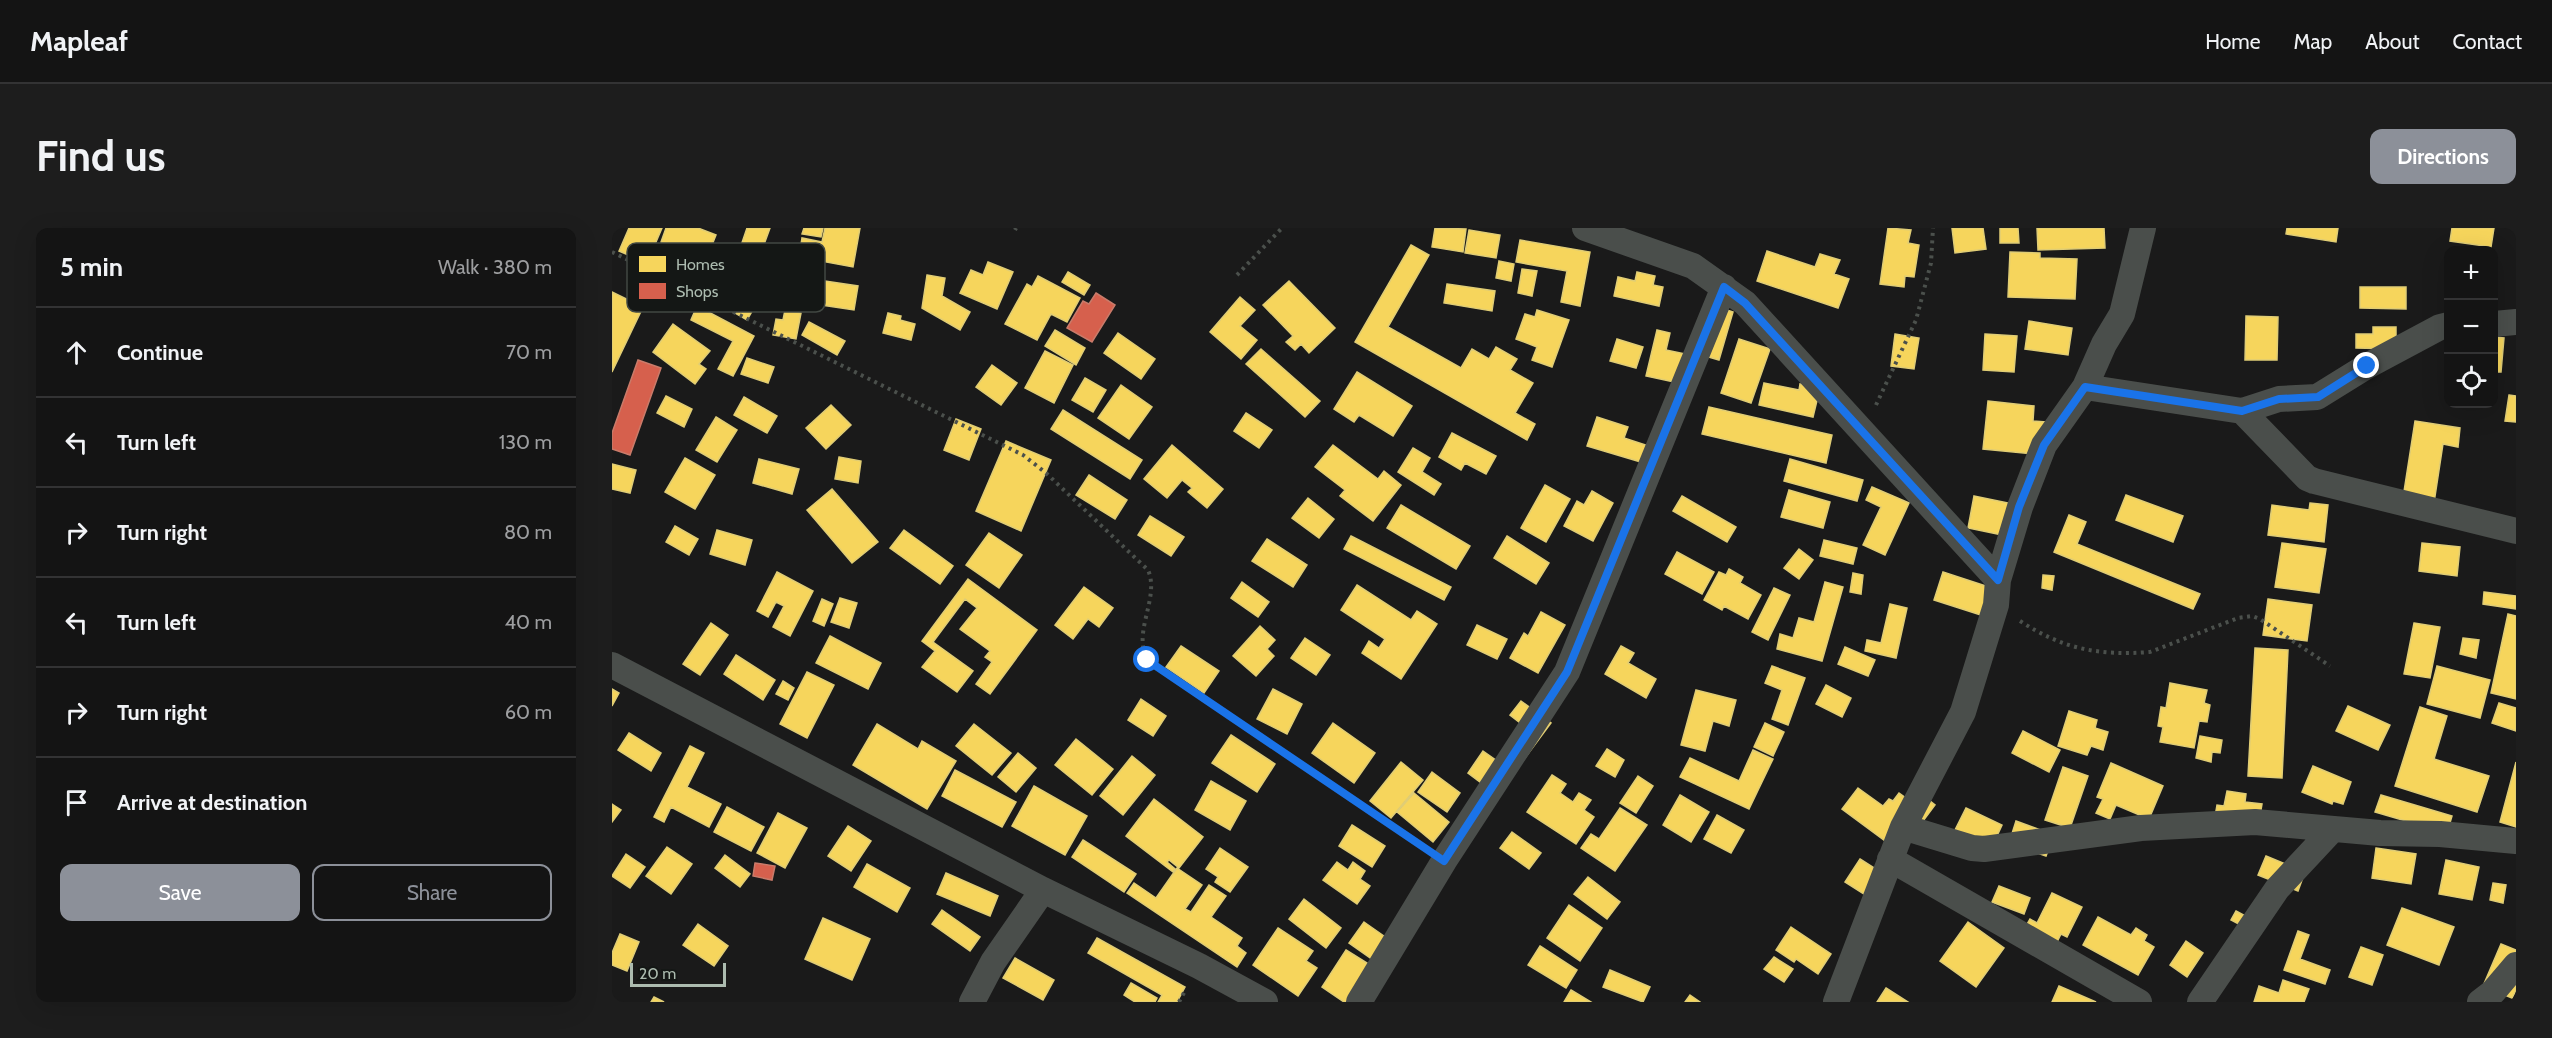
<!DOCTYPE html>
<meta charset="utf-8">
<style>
body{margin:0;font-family:Cabin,sans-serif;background:#1d1d1d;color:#f1f3f6}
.controls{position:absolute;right:18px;top:18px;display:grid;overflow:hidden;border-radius:12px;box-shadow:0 6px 24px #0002}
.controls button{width:54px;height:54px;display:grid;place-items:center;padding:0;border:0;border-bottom:2px solid #333334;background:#141414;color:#f1f3f6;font:30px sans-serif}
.scale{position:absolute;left:18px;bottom:15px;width:96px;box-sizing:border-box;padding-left:6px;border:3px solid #acbbaf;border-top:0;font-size:16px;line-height:21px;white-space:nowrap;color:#acbbaf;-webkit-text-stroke:4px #141715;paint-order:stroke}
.stop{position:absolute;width:18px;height:18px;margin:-14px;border:4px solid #1a73e8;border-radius:50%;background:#fff}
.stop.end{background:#1a73e8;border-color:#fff;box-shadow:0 2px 6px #0008}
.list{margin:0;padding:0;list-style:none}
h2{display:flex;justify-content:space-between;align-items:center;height:78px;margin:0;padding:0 24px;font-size:26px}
h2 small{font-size:20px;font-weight:400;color:#9d9ea0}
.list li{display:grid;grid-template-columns:39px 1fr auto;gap:18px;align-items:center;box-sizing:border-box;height:90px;padding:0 24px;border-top:2px solid #333334}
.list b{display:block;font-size:22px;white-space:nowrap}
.list em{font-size:20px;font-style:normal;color:#9d9ea0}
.actions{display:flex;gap:12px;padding:18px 24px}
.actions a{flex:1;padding:14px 0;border:2px solid #8c9099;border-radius:12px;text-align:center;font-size:21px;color:#8c9099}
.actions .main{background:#8c9099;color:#fff}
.icon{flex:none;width:33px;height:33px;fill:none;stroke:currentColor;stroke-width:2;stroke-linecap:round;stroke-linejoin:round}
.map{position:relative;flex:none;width:1904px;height:774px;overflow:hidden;border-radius:12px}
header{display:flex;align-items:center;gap:36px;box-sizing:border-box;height:84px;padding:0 30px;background:#141414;border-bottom:2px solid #333334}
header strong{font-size:28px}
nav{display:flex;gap:33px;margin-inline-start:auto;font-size:21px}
.intro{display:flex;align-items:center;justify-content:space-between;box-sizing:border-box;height:144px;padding:0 36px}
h1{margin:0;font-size:42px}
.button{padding:15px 27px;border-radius:12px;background:#8c9099;color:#fff;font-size:21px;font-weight:700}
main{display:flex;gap:36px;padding:0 36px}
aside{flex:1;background:#141414;border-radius:12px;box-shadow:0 6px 24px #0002}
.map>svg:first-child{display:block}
.homes{fill:#f6d55c;stroke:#e0cd75;stroke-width:1.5}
.shops{fill:#d6604d;stroke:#c97b6a;stroke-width:1.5}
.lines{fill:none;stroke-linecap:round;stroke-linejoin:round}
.path{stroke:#4b504c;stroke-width:4;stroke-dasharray:3 4.5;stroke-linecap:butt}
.minor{stroke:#4a4e4b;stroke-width:26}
.route{stroke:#1a73e8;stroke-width:8}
.key{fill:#141715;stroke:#424843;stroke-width:1.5}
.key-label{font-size:16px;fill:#acbbaf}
</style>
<header>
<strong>Mapleaf</strong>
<nav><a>Home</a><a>Map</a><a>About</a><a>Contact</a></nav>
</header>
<div class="intro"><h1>Find us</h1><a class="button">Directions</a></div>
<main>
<aside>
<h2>5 min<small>Walk · 380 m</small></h2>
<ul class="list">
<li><svg class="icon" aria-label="ahead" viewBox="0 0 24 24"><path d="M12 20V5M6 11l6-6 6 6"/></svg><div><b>Continue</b></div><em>70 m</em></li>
<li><svg class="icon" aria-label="left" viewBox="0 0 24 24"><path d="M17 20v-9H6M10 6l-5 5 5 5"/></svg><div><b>Turn left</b></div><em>130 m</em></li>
<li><svg class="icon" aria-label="right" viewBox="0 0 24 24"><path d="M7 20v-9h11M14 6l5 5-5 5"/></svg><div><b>Turn right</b></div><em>80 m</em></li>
<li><svg class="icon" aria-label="left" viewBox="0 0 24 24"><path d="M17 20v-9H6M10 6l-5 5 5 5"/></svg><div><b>Turn left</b></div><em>40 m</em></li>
<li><svg class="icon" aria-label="right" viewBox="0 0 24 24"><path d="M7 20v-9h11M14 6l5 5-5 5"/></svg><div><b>Turn right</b></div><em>60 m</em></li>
<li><svg class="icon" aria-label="arrive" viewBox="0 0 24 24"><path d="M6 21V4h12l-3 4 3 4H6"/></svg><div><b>Arrive at destination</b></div></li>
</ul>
<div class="actions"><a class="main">Save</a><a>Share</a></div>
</aside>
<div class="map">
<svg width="1904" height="774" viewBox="0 0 1904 774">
<rect width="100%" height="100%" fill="#1a1a1a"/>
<path class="homes" d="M17,0H50L35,35L7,23Z
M54,0H86L104,7L96,27L68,15L66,21L49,14Z
M135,0H158L141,47L121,41Z
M192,0H211L209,9L190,6Z
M213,0H248L241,39L187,29L190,10L210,14Z
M823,0L854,1L851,24L820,19Z
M1276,0L1299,2L1296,15L1307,17L1302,49L1293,48L1292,59L1268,56Z
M1340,0H1371L1374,21L1343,25Z
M1388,0H1406L1407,15H1388Z
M1425,0H1492L1493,20L1426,22Z
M1675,0H1726L1724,14L1674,6Z
M1840,0H1882L1879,19L1838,13Z
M857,2L888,7L884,30L853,25Z
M908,12L978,24L968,78L949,74L955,43L904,34Z
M799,17L817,27L776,99L849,140L860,121L877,131L884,119L905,131L898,142L921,155L903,185L923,196L915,212L743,114Z
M1155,23L1203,39L1208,26L1228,32L1222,46L1237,51L1226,80L1145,53Z
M1398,24L1428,25V30L1465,31L1463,71L1396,69Z
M887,33L902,36L899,53L884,50Z
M376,34L401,44L385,81L348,65L359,42L371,47Z
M910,41L925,43L920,68L906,65Z
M456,44L478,57L472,67L450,54Z
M1025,44L1043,48L1041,57L1051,59L1047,78L1002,68L1006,49L1023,53Z
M113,47L126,54L123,60L146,73L135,92L99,71Z
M315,47L333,50L330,68L358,84L348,102L310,80Z
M426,48L468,70L455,94L439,86L425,112L393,96L415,56L420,59Z
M206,52L246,58L242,82L203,76Z
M677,53L723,100L697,125L689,116L683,122L674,114L681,108L651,77Z
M835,56L883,63L880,83L832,75Z
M1748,59H1794V81L1748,80Z
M0,64L31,79L0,144Z
M628,69L643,82L628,98L645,112L629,131L598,104Z
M85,78L142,108L121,148L106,141L121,113L79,92Z
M1106,79L1121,84L1107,132L1093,128Z
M173,82L189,85L184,111L161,107L164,91L171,92Z
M925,82L957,92L940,139L920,132L925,119L904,111L913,86L923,89Z
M276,85L289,88L288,92L303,96L299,112L271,105Z
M1634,88L1666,89L1665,132H1633Z
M1417,93L1460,100L1456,127L1413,121Z
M197,94L233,113L225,127L190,107Z
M61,96L98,123L87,136L94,141L83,156L41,124Z
M1761,99H1784V121L1744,120V106H1761Z
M443,102L473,120L464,137L433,118Z
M1045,102L1058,105L1054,122L1088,129L1081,158L1034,148Z
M506,105L543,131L529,151L492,125Z
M1283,106L1307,110L1302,141L1279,138Z
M1373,106L1405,108L1402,144L1371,142Z
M1882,109L1892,110L1889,144H1882Z
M1005,111L1031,119L1024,140L998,133Z
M1127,111L1158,121L1139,175L1109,165Z
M649,121L708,173L693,189L634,136Z
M433,123L461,137L442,175L413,160Z
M135,130L162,139L156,155L129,146Z
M380,137L405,155L389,177L364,159Z
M745,144L800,178L781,208L747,187L742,194L722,181Z
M473,150L494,162L481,184L460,172Z
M1152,155L1187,162L1188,156L1208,160L1201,189L1147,177Z
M509,157L540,179L517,211L486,190Z
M1897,167L1904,168V194L1893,193Z
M54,168L80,181L72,199L45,185Z
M132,169L165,188L155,205L122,187Z
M1376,173L1422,178L1421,193L1434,194L1431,227L1371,221Z
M219,177L239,197L214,221L194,200Z
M1097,179L1220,207L1214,235L1090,206Z
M451,182L530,232L518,251L439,201Z
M634,185L660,202L647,220L622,203Z
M104,189L125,202L105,234L84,222Z
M985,189L1016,199L1012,210L1055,224L1049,240L975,218Z
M344,191L369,201L357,232L332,222Z
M1803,193L1848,200L1846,219L1831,216L1822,275L1791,270Z
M840,205L884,228L874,246L853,235L849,242L827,229Z
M394,213L439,232L409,303L364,283Z
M560,217L611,261L595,280L576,264L580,260L570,252L555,270L532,251Z
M721,217L766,251L772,243L789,257L761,293L728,268L733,262L703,239Z
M801,220L818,230L810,244L829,256L822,267L786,244Z
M227,229L249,233L246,255L223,251Z
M73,230L103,247L83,281L53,264Z
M147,231L187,241L180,266L141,255Z
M1178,231L1251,252L1245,273L1172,253Z
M0,236L24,242L18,265L0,261Z
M477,247L515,272L503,291L464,267Z
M933,257L958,271L934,314L909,300Z
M1260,259L1297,275L1273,327L1251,317L1269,279L1254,272Z
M220,261L266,314L240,335L195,282Z
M1177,262L1218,274L1211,300L1169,289Z
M980,263L1001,275L981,313L952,298L965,273L972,277Z
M1514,267L1571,288L1561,314L1504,292Z
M1070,268L1124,299L1115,314L1061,283Z
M1362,268L1411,278L1405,310L1356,300Z
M696,270L722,291L707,310L680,290Z
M1698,275L1716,277L1712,314L1656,307L1660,277L1697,282Z
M789,277L858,318L844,341L775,300Z
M1457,287L1474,294L1465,316L1588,366L1581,381L1442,324Z
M538,288L572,309L559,328L526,307Z
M63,298L86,311L77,327L54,314Z
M105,302L140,312L133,337L98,326Z
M292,302L341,338L328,356L278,320Z
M377,305L410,327L387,360L354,337Z
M739,308L839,359L832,372L732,321Z
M895,308L937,335L924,356L882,330Z
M655,311L695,337L681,359L640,333Z
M1212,312L1245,320L1241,336L1208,328Z
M1670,315L1714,321L1707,365L1663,359Z
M1810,315L1848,319L1845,348L1807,343Z
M1187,321L1201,332L1187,351L1172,340Z
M1065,324L1102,344L1090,366L1053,346Z
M1117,341L1131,349L1128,355L1149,367L1136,391L1112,378L1110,382L1092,372L1107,344L1114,347Z
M165,344L201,363L178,408L161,399L172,378L164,374L156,389L145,383Z
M1331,344L1380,360L1372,388L1322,372Z
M1241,345L1251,347L1249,366L1238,364Z
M1431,347L1442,348L1440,362L1430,360Z
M356,351L425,402L378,466L364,456L380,434L373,429L378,423L348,401L365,380L353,371L321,414L361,443L345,464L310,439L323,423L310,413Z
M630,354L657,374L646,389L619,370Z
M1213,354L1231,359L1210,433L1165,421L1168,406L1181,410L1187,390L1202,394Z
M745,357L799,392L805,383L825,396L789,451L750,425L757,413L767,420L773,411L729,382Z
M472,359L501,380L487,399L476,391L461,411L443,397Z
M1162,360L1178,367L1156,412L1140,404Z
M1872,364L1904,368V381L1871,376Z
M228,370L245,375L237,400L219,394Z
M210,371L221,376L212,398L201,393Z
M1656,371L1700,377L1695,413L1651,407Z
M1278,376L1295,380L1284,430L1253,423L1255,412L1269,415Z
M929,384L953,397L926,445L898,430L912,405L916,408Z
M1896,386L1904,388V471L1879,465Z
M99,395L116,407L88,447L71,436Z
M1802,395L1828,399L1818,450L1792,446Z
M865,397L895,411L885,431L855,417Z
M648,398L663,412L655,421L662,428L644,448L621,428Z
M218,408L269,435L256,461L204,435Z
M693,410L718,427L704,447L679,430Z
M1851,410L1867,412L1864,430L1848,426Z
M569,418L607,443L592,465L554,439Z
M1009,418L1022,425L1016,435L1044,451L1034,470L993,446Z
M1233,419L1263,432L1256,448L1226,436Z
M1643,420L1676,422L1670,550L1636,548Z
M124,427L163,452L151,472L112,446Z
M1160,438L1193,450L1176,497L1160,491L1170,462L1153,455Z
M1825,438L1878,452L1868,490L1815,476Z
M195,444L222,457L195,510L168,496Z
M171,453L182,460L176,472L164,466Z
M1558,455L1595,462L1592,475L1598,477L1595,494L1587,493L1582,520L1548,514L1551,499L1546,498L1549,479L1554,480Z
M1214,457L1239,470L1230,489L1204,476Z
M0,461L7,465L0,478Z
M661,461L690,476L675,506L645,491Z
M1084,462L1124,472L1117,498L1101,493L1093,523L1069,517Z
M529,471L554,488L541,508L516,492Z
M909,473L939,495L910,534L912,498L898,487Z
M1887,475L1904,480V503L1880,495Z
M1736,478L1778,497L1766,522L1724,503Z
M1808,479L1835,488L1822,531L1877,548L1865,584L1783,558Z
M1457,483L1485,492L1483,500L1496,504L1491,522L1479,518L1475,527L1446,518Z
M721,495L763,525L742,555L700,525Z
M1153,495L1172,504L1161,528L1142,519Z
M265,496L306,521L310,513L344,533L315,581L241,537Z
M362,496L399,525L380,547L344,518Z
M1411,503L1448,522L1437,544L1400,525Z
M17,505L49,525L39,543L6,522Z
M619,507L663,536L645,564L600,535Z
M1588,508L1610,512L1608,525L1600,524L1599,534L1584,530Z
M464,511L501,541L480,567L443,537Z
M78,518L92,525L75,559L109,576L97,599L59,579L52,594L42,589Z
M995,521L1012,532L1003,549L984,538Z
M1141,522L1161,531L1137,581L1068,549L1078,530L1127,553Z
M871,523L885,533L884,566L856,545Z
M406,525L424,540L404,564L386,549Z
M520,528L543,547L511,587L488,568Z
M789,534L811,552L779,590L758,573Z
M1904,534V599L1888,594Z
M1499,535L1551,558L1537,591L1504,577L1498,591L1484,585L1491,571L1485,569Z
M1701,538L1739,554L1731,576L1721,573L1720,576L1690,564Z
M1451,539L1476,548L1458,600L1433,592Z
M343,542L404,574L390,599L330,568Z
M820,544L848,565L835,584L806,564Z
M940,547L954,556L948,565L961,574L967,565L979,572L972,582L982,589L964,616L915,584Z
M1026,548L1041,558L1024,585L1008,575Z
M599,553L634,573L618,602L583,582Z
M422,558L475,588L453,627L400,598Z
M1246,560L1271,578L1277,571L1281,573L1287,565L1301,575L1308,565L1323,577L1288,624L1230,581Z
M1615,563L1634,566L1633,574L1650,576L1647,594L1601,600L1605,577L1612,578Z
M802,565L837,594L821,614L785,584Z
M1068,567L1097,584L1079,614L1051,597Z
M1769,567L1840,588L1835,605L1763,584Z
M542,571L591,609L567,640L557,632L555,634L563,641L561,644L514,608Z
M0,576L9,582L0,594Z
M115,579L152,599L139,623L102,604Z
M1008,580L1035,597L1003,643L969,620L979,606L987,611Z
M1354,580L1390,597L1377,625L1337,614Z
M166,585L195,600L173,640L145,625Z
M1105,587L1132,602L1119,625L1092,611Z
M1404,593L1442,607L1434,628L1397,615Z
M740,597L773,618L760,639L727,618Z
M236,598L259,613L239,643L216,628Z
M900,604L929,625L917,641L888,620Z
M471,612L524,646L512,664L460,629Z
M55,619L80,636L59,666L34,648Z
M608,620L636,639L618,664L603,654L606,649L594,641Z
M1764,620L1804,626L1799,656L1760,650Z
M14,626L33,639L18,660L0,648Z
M113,627L138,646L128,659L103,640Z
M1654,628L1693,644L1686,663L1646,647Z
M1248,631L1281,652L1266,675L1233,654Z
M1834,632L1867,639L1860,672L1827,666Z
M725,634L736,642L741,634L753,643L748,651L758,658L745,676L711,652Z
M255,636L298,660L285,684L242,659Z
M565,640L590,657L573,681L579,684L597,657L614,668L599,689L630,710L625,718L634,725L625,739L515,665L522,655L544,670Z
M334,645L386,668L378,688L325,666Z
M976,649L1008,674L995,691L962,666Z
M1881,655L1894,657L1891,675L1878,672Z
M1387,658L1418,670L1412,686L1380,674Z
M1440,665L1470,679L1455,709L1449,706L1442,720L1410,705L1418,691L1425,695Z
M692,671L729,700L714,720L677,691Z
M957,677L990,700L968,733L935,710Z
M1790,680L1842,699L1827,737L1775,717Z
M330,682L368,709L358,723L320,696Z
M1624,683L1641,692L1636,701L1619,692Z
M1486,689L1519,707L1524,700L1535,707L1532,713L1542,719L1526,747L1471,717Z
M211,690L258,711L240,752L193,731Z
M752,694L786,718L771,739L737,715Z
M1356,694L1392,720L1364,759L1328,733Z
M86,696L116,718L102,738L71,717Z
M1179,699L1219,726L1206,746L1184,731L1182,734L1164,722Z
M666,700L701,723L694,733L705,740L686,768L641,737Z
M1686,703L1697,707L1688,731L1718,742L1713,756L1672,742Z
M8,706L27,714L15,743L0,737V725Z
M485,710L573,759L565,774H546L550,767L476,725Z
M1574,713L1591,725L1575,749L1558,737Z
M1889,716L1904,722V762L1900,770L1871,758Z
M928,718L965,742L954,760L916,737Z
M1749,719L1771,727L1760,757L1737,749Z
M734,722L771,745L752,774H732L710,759Z
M1162,729L1181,741L1172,754L1152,741Z
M403,730L442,752L431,772L391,750Z
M998,742L1038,759L1031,774L991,759Z
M1671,752L1697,761L1692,774H1642L1647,758L1667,765Z
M519,755L545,770L543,774H523L512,767Z
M1447,758L1484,774H1440Z
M1274,760L1296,774H1265Z
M959,762L979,774H952Z
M1078,767L1088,774H1073Z
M42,769L52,774H39Z"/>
<path class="shops" d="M484,65L503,77L480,114L455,100L471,73L477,76Z
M26,132L49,140L18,227L0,221V205Z
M143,635L163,638L160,652L141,648Z"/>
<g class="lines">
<path class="path" d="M403,2L404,0
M0,24L411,227L434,245L536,342C549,371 516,410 539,436L809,618
M625,47L670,0
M1264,177L1304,92L1319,35L1321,0
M1408,393C1451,421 1487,428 1538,424L1626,390L1640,388L1648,391L1718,438
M567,774L574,761"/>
<path class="minor" d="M973,0L1081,38L1133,75L1386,352
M1882,96L1904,94
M1473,159L1492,116L1510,86L1531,0
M1630,183L1695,250L1702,253L1904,303
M0,437L431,662L587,738L653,774
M1291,599L1360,620L1372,621L1529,600L1643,594L1768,605L1828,606L1904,613
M1278,631L1527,774
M360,774L381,734L431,662
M747,774L832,633L955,444L1112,59
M1224,774L1291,599L1351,484L1384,377L1386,352L1408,279L1432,217L1473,159L1630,183L1667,171L1705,169L1755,138L1828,99L1836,97
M1588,774L1665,661L1721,601
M1868,774L1881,764L1904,737"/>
</g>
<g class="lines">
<path class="route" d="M535,432L832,633L955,444L1112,59L1133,75L1386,352L1407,279L1432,217L1473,159L1630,183L1667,171L1706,169L1755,138"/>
</g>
<rect x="15" y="15" width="198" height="69" rx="9" class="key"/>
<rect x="27" y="28" width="27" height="16" fill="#f6d55c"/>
<rect x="27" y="55" width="27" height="16" fill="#d6604d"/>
<g class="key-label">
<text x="64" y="42">Homes</text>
<text x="64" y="69">Shops</text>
</g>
</svg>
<div class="controls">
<button>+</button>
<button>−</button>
<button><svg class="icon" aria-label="locate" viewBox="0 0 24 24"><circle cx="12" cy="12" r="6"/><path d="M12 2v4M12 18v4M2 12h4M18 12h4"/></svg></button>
</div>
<div class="scale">20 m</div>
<div class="stop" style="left:535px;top:432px"></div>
<div class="stop end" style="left:1755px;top:138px"></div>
</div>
</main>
